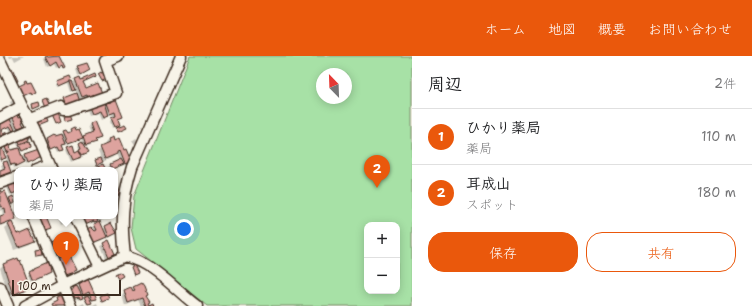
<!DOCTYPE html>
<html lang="ja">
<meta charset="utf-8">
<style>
body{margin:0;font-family:"Shantell Sans","Klee One",sans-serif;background:#f2f2f2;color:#202124}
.controls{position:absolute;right:12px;bottom:12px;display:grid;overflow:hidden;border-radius:8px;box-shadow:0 2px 10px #0003}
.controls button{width:36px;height:36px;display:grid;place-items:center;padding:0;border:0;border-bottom:1px solid #e0e0e0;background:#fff;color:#202124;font:20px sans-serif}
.compass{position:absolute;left:316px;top:12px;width:36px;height:36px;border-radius:50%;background:#fff;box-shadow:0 2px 10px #0003;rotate:337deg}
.scale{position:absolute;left:12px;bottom:10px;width:109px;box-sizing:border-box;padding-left:4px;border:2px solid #3b2a1e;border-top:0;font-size:11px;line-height:14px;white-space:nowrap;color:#3b2a1e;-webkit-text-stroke:3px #f7f3e8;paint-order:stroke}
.you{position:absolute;left:184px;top:173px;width:14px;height:14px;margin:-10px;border:3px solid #fff;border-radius:50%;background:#1a73e8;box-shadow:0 0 0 6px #1a73e833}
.badge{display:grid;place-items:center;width:26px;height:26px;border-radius:50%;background:#ea580c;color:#fff;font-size:13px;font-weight:700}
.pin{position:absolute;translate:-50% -33px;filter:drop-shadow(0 1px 2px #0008)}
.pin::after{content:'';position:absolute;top:21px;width:14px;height:12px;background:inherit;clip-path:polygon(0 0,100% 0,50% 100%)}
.popup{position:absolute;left:14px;top:111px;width:104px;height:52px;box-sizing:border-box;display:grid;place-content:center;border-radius:8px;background:#fff;filter:drop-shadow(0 1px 3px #0005);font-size:13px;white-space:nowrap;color:#757577}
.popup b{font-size:15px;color:#202124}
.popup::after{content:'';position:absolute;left:50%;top:100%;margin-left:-8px;border:8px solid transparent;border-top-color:#fff}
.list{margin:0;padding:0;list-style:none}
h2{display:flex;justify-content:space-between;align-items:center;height:52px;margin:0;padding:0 16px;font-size:17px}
h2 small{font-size:13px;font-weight:400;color:#757577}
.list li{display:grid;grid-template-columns:26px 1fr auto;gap:12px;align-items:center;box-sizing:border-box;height:56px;padding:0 16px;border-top:1px solid #e0e0e0}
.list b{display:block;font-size:15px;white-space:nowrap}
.list p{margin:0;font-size:13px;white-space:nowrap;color:#757577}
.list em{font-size:13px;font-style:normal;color:#757577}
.actions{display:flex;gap:8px;padding:12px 16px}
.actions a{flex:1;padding:9px 0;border:1px solid #ea580c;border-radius:16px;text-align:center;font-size:14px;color:#ea580c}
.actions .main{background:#ea580c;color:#fff}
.map{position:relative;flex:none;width:412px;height:250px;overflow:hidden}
header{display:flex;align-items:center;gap:24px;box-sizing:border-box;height:56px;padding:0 20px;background:#ea580c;color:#fff}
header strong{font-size:19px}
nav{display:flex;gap:22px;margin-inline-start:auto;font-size:14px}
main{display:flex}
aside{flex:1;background:#fff}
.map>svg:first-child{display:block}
.green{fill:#a7e1a6;stroke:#718662;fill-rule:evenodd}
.shadow{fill:#0003;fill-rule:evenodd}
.building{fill:#dda39e;stroke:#3b2a1e}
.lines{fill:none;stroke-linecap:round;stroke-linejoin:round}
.minor-casing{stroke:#3b2a1e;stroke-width:13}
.minor{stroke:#f7f3e8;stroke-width:10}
</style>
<header>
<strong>Pathlet</strong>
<nav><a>ホーム</a><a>地図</a><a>概要</a><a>お問い合わせ</a></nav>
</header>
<main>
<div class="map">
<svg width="412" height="250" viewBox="0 0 412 250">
<rect width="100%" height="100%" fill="#f7f3e8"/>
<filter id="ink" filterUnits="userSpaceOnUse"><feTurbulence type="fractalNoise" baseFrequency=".025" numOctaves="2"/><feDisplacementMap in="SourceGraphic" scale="8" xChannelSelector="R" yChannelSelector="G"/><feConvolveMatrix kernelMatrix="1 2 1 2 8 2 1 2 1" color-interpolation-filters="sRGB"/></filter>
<g filter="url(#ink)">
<path class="green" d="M190,0H412V250H207L136,193L131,172L134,140ZM322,18H346V42H322ZM367,169H397V235H367Z"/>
<path class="shadow" d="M9,0H24L15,5L13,1L10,2Z
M53,0H58L62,9L56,12L54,8L47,11L44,3L46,1L48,3Z
M78,11L89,14L78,20L76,13Z
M70,21L72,28L76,24L80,26L86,24L83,28L85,33L97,28L86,45L78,27H76L82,42L65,52L63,45L65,43L77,38L75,33L71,36L68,27L57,31L56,28Z
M15,34L35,36L30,39L29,38L19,42Z
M112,43L122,61L117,64L119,68L112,72L110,65L114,62L112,58L101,64L98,57L89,60L87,54L89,52L103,47L104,50Z
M14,44L17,49L13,52L10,46Z
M13,60L21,66L23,70L11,76L8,71L0,75L2,79L0,84V67L9,63Z
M94,67L100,81L95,85V86L93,88L84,91L86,97L80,100L78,102L71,106L66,94L68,92L75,97L78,96L80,94L78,90L83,86L81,82L66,89L65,87L61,90L63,93L60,95L58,96L56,92L49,95L45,86L48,84L62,79L64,76L67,78L70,77L72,73L75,75L79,74L82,83L91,78L88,70Z
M29,81L23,89L30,90L19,96L22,103L24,100L40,101L25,109L24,106L14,112L13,109L8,111L10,116L0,121V115L3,114L1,109L7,106L6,101L0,105V95H2L5,92L11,95L18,93L22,88L18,90L15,84ZM7,96V98L4,101L3,98Z
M112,82L114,86L123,95L130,105L127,108L110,114L108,111L110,109L119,105L116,97L113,101L96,109L95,106L101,103L98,95L106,90L105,87L108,84Z
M136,82L138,85L134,88L132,85Z
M134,90L136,91L134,95L132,94Z
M9,130L17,135L10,139L7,132Z
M0,136L8,144L10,143L13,148L10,149L13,157L17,154V160H18L14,162L15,163L11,167L16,179L33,184L30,188L14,194L5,172L11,166L0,170V161L3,160L2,154L0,155Z
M58,160H70L68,165L61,168Z
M97,160H113L108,163L107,161L100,165Z
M99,166L102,174L111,168L116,177L107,183L106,180L102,184L87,190L91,172Z
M108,186L114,198L106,202L101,190Z
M68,199L75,214L68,220L61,222L54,207L57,204Z
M18,204L29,231L18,239L10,242L0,212L3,209Z
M33,213L48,218L38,224L31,226L28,219Z
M88,225L95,242L87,249L84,242L88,240L87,238L81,240V242L78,244L77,242L72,244L70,237L71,235L73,233L77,232Z
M134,232L144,240L147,250H141L138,244L125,250L122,239L125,235L132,234Z
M84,247L85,250H78Z
M97,247L98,250H91Z"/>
<path class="building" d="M47,0L48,1L59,0L65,12L63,13L62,10L59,12L56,6L50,10L45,1Z
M87,7L90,14L81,19L77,10Z
M12,12L18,25L14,27L8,13Z
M101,16V17L104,16L107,23L102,25L98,18Z
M95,18L96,21L95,22L94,21L83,26L86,32L98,27L102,37L89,43L87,39L82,41L75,23L80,21L81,24Z
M70,20L76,34L73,35L70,25L59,30L57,25Z
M26,24L27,27L31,26L36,36L32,38L31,36L21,41L17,31L25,27L24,25Z
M77,37L80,46L67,51L64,42Z
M113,42L114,44L116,43L123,61L118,63L120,69L115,71L111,62L116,60L115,56L110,58L106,47L111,46L110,43Z
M46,43L50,51L45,53L42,45Z
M39,46L40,50L33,53L32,48Z
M104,46L108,60L103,62L100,55L92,58L89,51Z
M18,57L19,61L22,60L24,65L22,66L24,70L19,72L17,71L12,59Z
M58,57L61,66L56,68L52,59Z
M70,58L72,63L65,65L64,60Z
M9,61L15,74L13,75L10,70L1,74L3,78L7,76L9,79L2,84L0,78V66Z
M46,61L48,66L38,70L36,65Z
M94,65L101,82L95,84L97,86L86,89L83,80L93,76L90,68Z
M125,69L127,72L118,76L116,72Z
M75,71L76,74L79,73L83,82L68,87L63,75L66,74L68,77L72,75L71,73Z
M28,77L30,82H28L29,84L20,88L17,81Z
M62,78L66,88L62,89L64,94L60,95L58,91L51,94L47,83L54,79L55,80Z
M113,81L114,85L119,82L124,94L126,93L131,105L125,108L120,95L117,96V98L105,103L100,91L109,87L108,83Z
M30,85L31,91L22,95L19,89Z
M82,85L89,96L82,99L79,93L81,92L79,87Z
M10,89L11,94L19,92L24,107L16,111L15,108L11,109L7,97L9,96V95L7,96L5,91Z
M73,89L75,96L79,94L82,101L73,104L67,91Z
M2,93L6,102L0,104V94Z
M39,94L42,101L27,108L24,99Z
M101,102L103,106L97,109L95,104Z
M121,103L124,108L112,113L110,108Z
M7,105L11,116L0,120V114L5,112L3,106Z
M103,108L106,114H93L94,112Z
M15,127L17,136L12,138L8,129Z
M117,129L120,137H119V139L115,140V130Z
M0,134L1,136L5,135L16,163L0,169V160L6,158L5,152L3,153L2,150L0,151Z
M13,140L15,147L12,149L9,142Z
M36,160H46L51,172L42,175Z
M60,160H71L72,161L71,163L64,166Z
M78,160H96L98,165L94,166V165L83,170Z
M100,165L107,181L90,188L84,174L91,171L95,175L97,174L94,168Z
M12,166L17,178L20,177L21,178L30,174L35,185L18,191L8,168Z
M111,167L117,177L109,181L105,170Z
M62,182L65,189H63L64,191L59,193L58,192H57L59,197L53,199L48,188Z
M109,184L115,198L109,201L103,187Z
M41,193L42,199L36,200L35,194Z
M68,198L76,214L72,216L73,217L64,220L57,203Z
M18,202L19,205L20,204L30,231L13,239L3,208Z
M47,207L49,218L34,225L32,224L29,216L33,214V213Z
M134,209L138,217L134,219L131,211Z
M119,216L121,217L123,220L118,223L115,218Z
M88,223L97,243L92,244L89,236L83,239L79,229Z
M141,227L144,231L147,239L145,240L149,246L147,247L148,249L152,247L153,250H145L142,242L128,247L124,234L131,231L133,235L135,234L133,231Z
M77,230L83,242L80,243L79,241L75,242L71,234H73L72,232Z
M107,237L109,242L102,245L100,240Z
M88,239L92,247L88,248L84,241Z
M62,240L68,250H52L51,248L57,245L56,242Z"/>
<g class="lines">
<defs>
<path id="minor" d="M0,4L22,50L34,72L52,114
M0,62L22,50
M30,63L61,51L63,54H68L116,37L105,5L118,0
M0,87L34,72
M36,114L50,109
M0,127L17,121
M33,160L71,250
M75,160L100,211
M125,200C121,167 122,143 132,111L181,0
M0,231L8,250
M25,250L69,226L125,200C130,202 137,204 142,207C163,218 178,236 197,250"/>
</defs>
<use href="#minor" class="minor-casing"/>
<use href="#minor" class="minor"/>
</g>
</g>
</svg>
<div class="controls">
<button>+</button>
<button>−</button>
</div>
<svg class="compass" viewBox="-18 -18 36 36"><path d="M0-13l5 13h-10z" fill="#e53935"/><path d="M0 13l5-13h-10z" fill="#757577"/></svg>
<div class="scale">100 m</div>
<div class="you"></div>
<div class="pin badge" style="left:66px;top:209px">1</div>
<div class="popup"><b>ひかり薬局</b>薬局</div>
<div class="pin badge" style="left:377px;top:132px">2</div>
</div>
<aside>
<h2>周辺<small>2件</small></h2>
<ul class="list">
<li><span class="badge">1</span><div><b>ひかり薬局</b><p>薬局</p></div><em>110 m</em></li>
<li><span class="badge">2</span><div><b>耳成山</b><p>スポット</p></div><em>180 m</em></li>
</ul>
<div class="actions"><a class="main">保存</a><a>共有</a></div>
</aside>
</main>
